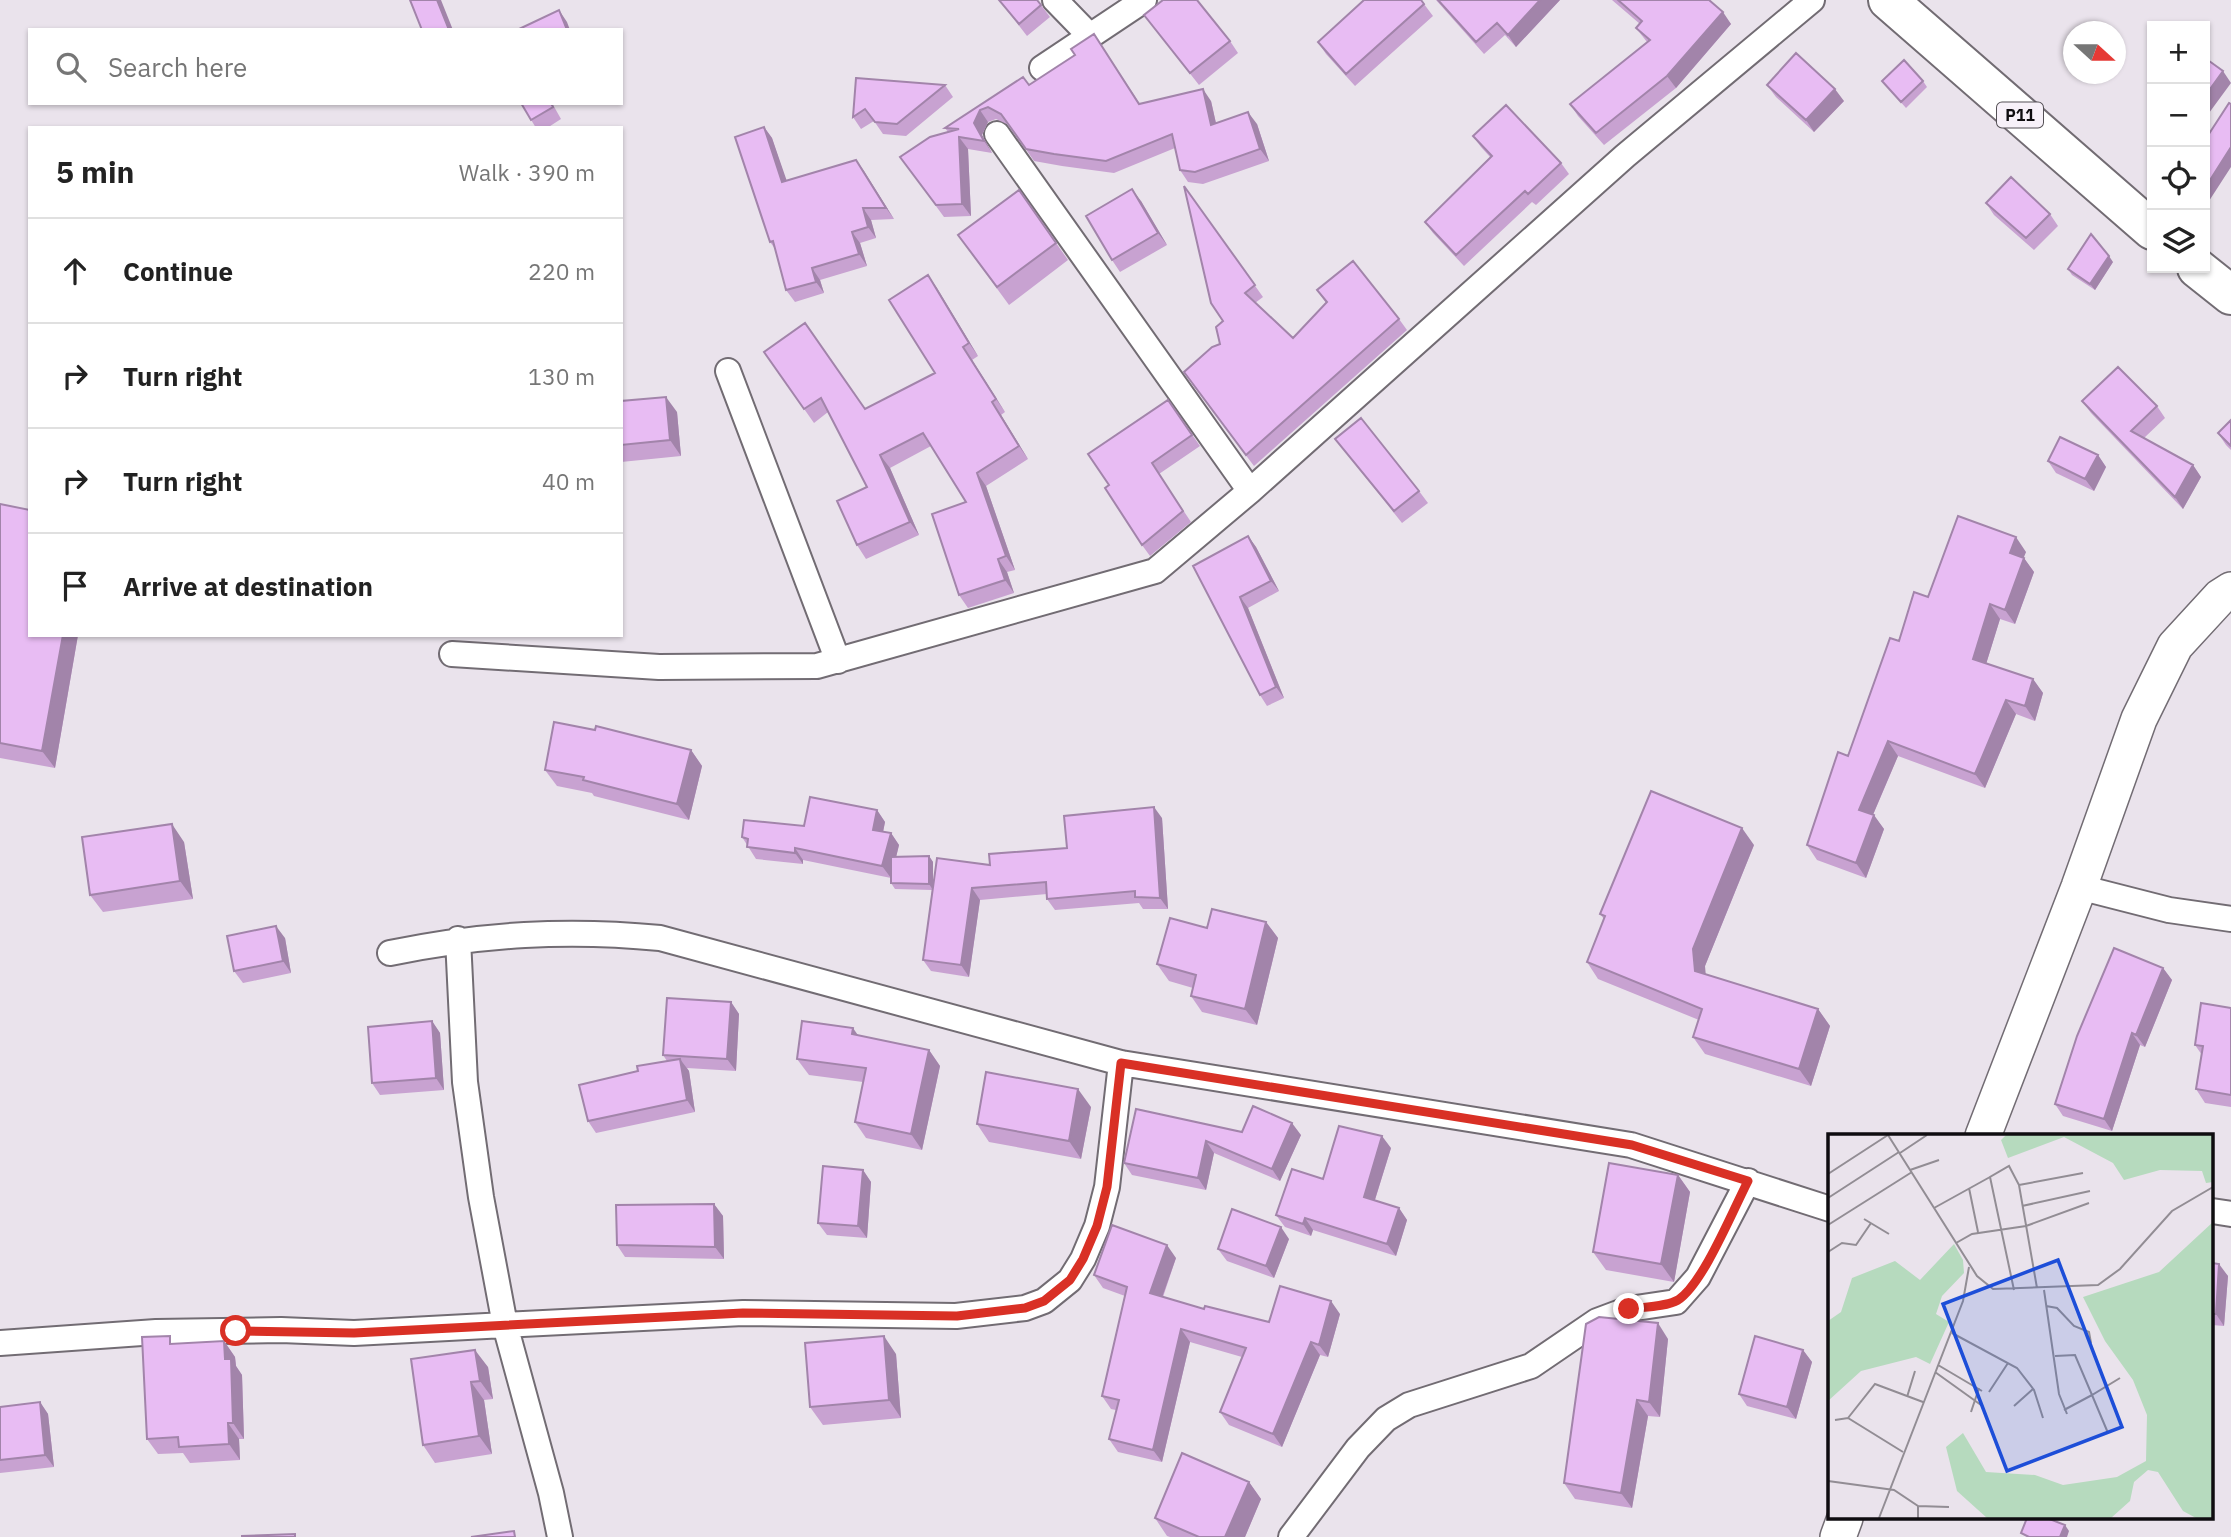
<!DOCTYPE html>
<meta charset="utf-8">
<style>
body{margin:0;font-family:"IBM Plex Sans",sans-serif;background:#f6f6f6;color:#222}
.controls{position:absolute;right:21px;top:21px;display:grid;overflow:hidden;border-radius:0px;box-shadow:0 2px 5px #0004}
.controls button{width:63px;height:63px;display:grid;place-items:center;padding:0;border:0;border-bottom:2px solid #e0e0e0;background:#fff;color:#222;font:35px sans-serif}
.compass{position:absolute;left:2063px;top:21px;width:63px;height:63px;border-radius:50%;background:#fff;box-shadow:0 2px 5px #0004;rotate:111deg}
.stop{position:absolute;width:21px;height:21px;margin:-16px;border:5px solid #d93025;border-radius:50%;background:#fff}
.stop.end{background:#d93025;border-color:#fff;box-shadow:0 2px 7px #0008}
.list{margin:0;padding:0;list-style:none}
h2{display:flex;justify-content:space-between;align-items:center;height:91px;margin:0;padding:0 28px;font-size:30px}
h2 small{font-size:23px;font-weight:400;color:#767676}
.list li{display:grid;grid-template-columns:46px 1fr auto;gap:21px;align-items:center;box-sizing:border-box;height:105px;padding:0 28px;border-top:2px solid #e0e0e0}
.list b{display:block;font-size:26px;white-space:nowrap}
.list em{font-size:23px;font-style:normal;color:#767676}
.icon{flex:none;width:38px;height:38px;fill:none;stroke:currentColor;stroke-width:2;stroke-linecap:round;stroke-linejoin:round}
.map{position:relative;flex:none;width:2231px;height:1537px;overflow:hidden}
.search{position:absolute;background:#fff;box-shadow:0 2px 5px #0004;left:28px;top:28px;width:595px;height:77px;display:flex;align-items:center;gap:18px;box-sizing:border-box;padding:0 24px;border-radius:0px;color:#767676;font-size:26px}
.panel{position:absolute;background:#fff;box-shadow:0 2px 5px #0004;left:28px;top:126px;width:595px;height:511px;border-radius:0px}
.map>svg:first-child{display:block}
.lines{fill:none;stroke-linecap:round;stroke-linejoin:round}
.street-casing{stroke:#726c73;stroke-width:28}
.secondary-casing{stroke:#726c73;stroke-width:38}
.primary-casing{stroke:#726c73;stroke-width:42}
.street{stroke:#fff;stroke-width:24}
.secondary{stroke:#fff;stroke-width:35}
.primary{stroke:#fff;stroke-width:38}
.wall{fill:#c8a2d1}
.shaded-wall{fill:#a284aa}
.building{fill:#e8bcf3;stroke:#a284aa;stroke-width:2}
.route{stroke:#d93025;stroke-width:9}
.labels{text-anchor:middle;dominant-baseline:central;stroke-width:7;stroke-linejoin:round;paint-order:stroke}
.shield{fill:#f7f1f9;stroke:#555156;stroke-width:2}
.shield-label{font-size:16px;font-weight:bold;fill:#0f0d10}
.inset-road{fill:none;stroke:#928d94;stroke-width:2}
.view{fill:#1d4ed8;fill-opacity:0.15;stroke:#1d4ed8;stroke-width:3.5}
.inset-edge{fill:none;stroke:#0f0d10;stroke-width:3.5}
</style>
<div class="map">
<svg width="2231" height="1537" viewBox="0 0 2231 1537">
<rect width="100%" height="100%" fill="#eae3ec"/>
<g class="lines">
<defs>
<path id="street" d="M1055,0L1090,36
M1042,68L1144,0
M997,134L1250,491
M728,371L838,661
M452,654L659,667L817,666L1155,571L1250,491L1625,156L1812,0
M2079,887L2169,910L2231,919
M390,953C482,934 567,929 660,938L1121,1063L1631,1145L1830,1209
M2212,1211L2231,1214
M0,1343L156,1332L281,1330L354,1333L505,1325L481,1197L465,1082L458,939
M560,1537L551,1493L505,1325L743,1313L956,1316L1025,1308L1044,1301L1070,1280L1083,1259L1097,1226L1107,1187L1121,1063
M1291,1537L1358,1448L1386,1419L1409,1405L1531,1366L1597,1321L1629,1309L1676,1302L1698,1277L1748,1181"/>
<path id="secondary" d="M1983,1136L2079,887L2139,719L2175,646L2220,597L2231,590
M1838,1537L1845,1518"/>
<path id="primary" d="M1888,0L2152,230
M2197,268L2231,295"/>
</defs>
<use href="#street" class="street-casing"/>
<use href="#secondary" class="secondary-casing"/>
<use href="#primary" class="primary-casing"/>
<use href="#street" class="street"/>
<use href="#secondary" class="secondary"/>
<use href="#primary" class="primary"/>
</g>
<path class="wall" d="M999,0L1041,5L1050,17L1027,36Z
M1436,0H1560L1516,47L1505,35L1484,54Z
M1612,0H1709L1731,24L1676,88L1604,145L1578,116L1570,104L1647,42L1636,28L1640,24Z
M1424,4L1433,16L1355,86L1326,54L1318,42Z
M1144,15L1230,41L1238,53L1199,85Z
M1094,34L1140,104L1211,101L1216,123L1257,124L1269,161L1203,184L1188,182L1180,170L1175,148L1114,173L1062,166L1034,161L1009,125L996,119L988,122L982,135L992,153L968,149L971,216L944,217L900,157L948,132L945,128L1029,85L1075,55Z
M856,78L945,85L953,97L906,136L883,134L874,121L861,129L853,117Z
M1882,81H1923L1927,87L1906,108Z
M1767,85L1844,101L1814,132L1776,97Z
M521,103H552L561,119L547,128H536Z
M764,127L772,138L786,181L856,160L894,219L871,220L876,238L860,243L867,266L820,280L824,293L795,302L786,290L776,250L770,242Z
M1473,136L1561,163L1569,174L1536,205L1532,202L1464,266L1433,233L1425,222L1490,157L1481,147Z
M1184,186L1263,297L1255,303L1293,338L1326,303L1317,290L1399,319L1407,330L1254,466L1192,384L1220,344L1223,321Z
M1019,190L1068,260L1009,305L971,253Z
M1141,201L1167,245L1120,272L1112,260Z
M1986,203L2050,214L2058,226L2034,250L1994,215Z
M2113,262L2095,290L2072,275L2068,269Z
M928,275L978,356L972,360L1005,412L1001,415L1028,459L986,486L1015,570L1007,572L1014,593L968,608L959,595L966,502L931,446L890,468L919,535L866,559L857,545L867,487L828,412L814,423L764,352L865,409L935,373Z
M1168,400L1200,446L1159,474L1191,522L1150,556L1142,545L1109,485Z
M621,401L677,412L681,456L621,462Z
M2082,401L2157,406L2165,418L2144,438L2193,465L2201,477L2183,509L2091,413Z
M2231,420V450L2226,445L2218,433Z
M1335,439L1419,491L1428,503L1402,523Z
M2098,455L2106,467L2094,491L2056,473L2048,461Z
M0,504L30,635H78L55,768L0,758Z
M1248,536L1256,547L1279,591L1248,608L1284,698L1267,706L1260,695L1193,566Z
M2026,552L2023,557L2034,572L2015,624L2000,619L1986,664L2033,679L2043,693L2035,721L2016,714L1985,788L1898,756L1873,815L1884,829L1866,878L1817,860L1807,845L1899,641L1928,597Z
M691,750L702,766L689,820L594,796L592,793L557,786L545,770Z
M877,810L885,822L883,832L891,833L899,845L896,857L929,856L933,862V884L990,865L1067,848L1162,818L1168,909H1143L1139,903L1055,910L1047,899V894L980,900L969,977L931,971L923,960L932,890L895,889L891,883V878L803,860V864L756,859L742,837Z
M184,842L193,899L103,912L90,895Z
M1754,845L1705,966V975L1818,1009L1830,1026L1811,1086L1705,1054L1693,1037L1699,1020L1598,979L1587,962L1604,919L1600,914Z
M1266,922L1278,938L1257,1025L1202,1012L1191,996L1193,988L1169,981L1157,964L1207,928Z
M285,938L291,973L243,983L234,971Z
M2163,968L2172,980L2145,1047L2140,1045L2112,1131L2063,1116L2055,1104Z
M731,1002L739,1014L736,1071L687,1068L689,1071L695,1112L596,1133L588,1121L638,1071L667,1061L663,1055Z
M2231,1008V1107L2205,1103L2196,1089L2202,1055L2195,1045Z
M432,1021L440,1033L444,1090L380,1095L372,1083Z
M859,1036L929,1050L940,1066L922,1150L866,1138L855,1122L863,1082L809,1075L797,1059Z
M1091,1107L1081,1159L989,1142L977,1124Z
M1242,1132L1301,1135L1280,1181L1214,1153L1206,1190L1132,1175L1124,1163Z
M1391,1148L1375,1200L1399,1208L1407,1220L1396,1256L1313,1230L1311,1236L1285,1227L1276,1215L1323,1179Z
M863,1170L871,1182L867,1238L827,1235L818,1223Z
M1678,1175L1690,1192L1674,1282L1606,1270L1593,1252Z
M714,1204L723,1216L724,1259L625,1257L617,1245Z
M1289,1239L1274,1278L1227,1261L1218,1249Z
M1176,1258L1163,1297L1204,1309L1269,1322L1340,1314L1328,1357L1320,1355L1282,1447L1229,1425L1220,1412L1242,1357L1190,1342L1162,1462L1118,1452L1109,1439L1116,1410L1111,1409L1102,1396L1125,1296L1103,1288L1094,1275Z
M2212,1263L2228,1276L2224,1326L2212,1325Z
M1668,1339L1660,1417L1648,1416L1632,1508L1575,1499L1564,1483Z
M224,1341L235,1357L236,1366L242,1375L244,1439H239L240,1460L190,1463L183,1453L158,1454L147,1439L175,1344Z
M1803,1350L1812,1362L1796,1419L1747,1406L1739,1394Z
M896,1354L901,1418L823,1425L810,1407Z
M411,1359L488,1367L493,1399L484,1400L492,1454L435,1463L423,1445Z
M40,1402L48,1414L54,1467L0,1473V1407Z
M1249,1482L1261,1499L1245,1537H1170L1167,1536L1155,1518Z"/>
<path class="shaded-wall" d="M437,0H441L453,30H449Z
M1540,0H1560L1516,47L1508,35Z
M559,10L567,22L570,30H567Z
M1723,12L1731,24L1676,88L1667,76Z
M2223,71L2231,83L2209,113L2205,106V96Z
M1203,89L1211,101L1219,137L1211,125Z
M1835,89L1844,101L1814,132L1806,120Z
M980,110L988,122L982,135L992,153L984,141L974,123Z
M1248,112L1257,124L1269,161L1260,149Z
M764,127L772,138L791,193L782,182Z
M959,137L968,149L971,216L962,204Z
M2231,147V167L2209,201L2205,196V188Z
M856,160L864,171L894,219L886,208Z
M1132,189L1141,201L1167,245L1158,233Z
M863,208L871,220L876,238L868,227Z
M852,232L860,243L867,266L859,254Z
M2109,256L2113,262L2095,290L2090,284Z
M812,268L820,280L824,293L816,282Z
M928,275L937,288L978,356L969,343Z
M963,347L972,360L1005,412L996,399Z
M666,397L677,412L681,456L670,440Z
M992,402L1001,415L1028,459L1019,446Z
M880,455L890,468L919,535L910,522Z
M2098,455L2106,467L2094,491L2085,479Z
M2193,465L2201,477L2183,509L2175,497Z
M977,473L986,486L1015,570L1006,556Z
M1248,536L1256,547L1279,591L1271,581Z
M2016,537L2026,552L2020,567L2010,553Z
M2024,558L2034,572L2015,624L2005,610Z
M998,559L1007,572L1014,593L1005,580Z
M1240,597L1248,608L1284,698L1276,687Z
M1990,604L2000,619L1983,674L1973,659Z
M63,635H78L55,768L42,751Z
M2033,679L2043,693L2035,721L2025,706Z
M2006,700L2016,714L1985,788L1975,774Z
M1888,741L1898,756L1869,824L1859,810Z
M691,750L702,766L689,820L677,804Z
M1154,807L1162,818L1168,909L1160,898Z
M877,810L885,822L881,842L873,830Z
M1874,815L1884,829L1866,878L1856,863Z
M172,824L184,842L193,899L180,881Z
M1742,828L1754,845L1705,966L1707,988L1695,971L1693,949Z
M891,833L899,845L891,878L882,866Z
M795,848L803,860V864L795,853Z
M929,856L933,862V890L929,884Z
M972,888L980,900L969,977L961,965Z
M1266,922L1278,938L1257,1025L1245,1009Z
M276,926L285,938L291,973L283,961Z
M2163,968L2172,980L2145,1047L2136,1035Z
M731,1002L739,1014L736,1071L727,1059Z
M1818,1009L1830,1026L1811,1086L1799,1069Z
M432,1021L440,1033L444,1090L436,1078Z
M853,1028L864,1044L852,1034Z
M2132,1033L2140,1045L2112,1131L2104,1119Z
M929,1050L940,1066L922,1150L911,1134Z
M680,1059L689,1071L695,1112L687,1100Z
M1078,1089L1091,1107L1081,1159L1069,1141Z
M1292,1123L1301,1135L1280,1181L1272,1169Z
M1382,1136L1391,1148L1372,1209L1364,1197Z
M1206,1141L1214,1153L1206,1190L1198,1178Z
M863,1170L871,1182L867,1238L858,1226Z
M1678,1175L1690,1192L1674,1282L1661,1264Z
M714,1204L723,1216L724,1259L715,1247Z
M1399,1208L1407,1220L1396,1256L1387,1244Z
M1305,1218L1313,1230L1311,1236L1303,1224Z
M1281,1227L1289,1239L1274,1278L1266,1266Z
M1167,1245L1176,1258L1159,1306L1150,1293Z
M2219,1264L2228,1276L2224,1326L2216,1314Z
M1331,1301L1340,1314L1328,1357L1319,1345Z
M1658,1323L1668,1339L1660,1417L1649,1402Z
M1181,1329L1190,1342L1162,1462L1153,1450Z
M884,1336L896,1354L901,1418L889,1400Z
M224,1341L235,1357L236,1366L242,1375L244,1439L233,1423L225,1359Z
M1311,1342L1320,1355L1282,1447L1273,1434Z
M475,1350L488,1367L493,1399L480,1381Z
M1803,1350L1812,1362L1796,1419L1787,1407Z
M471,1382L484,1400L492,1454L479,1436Z
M1637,1400L1648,1416L1632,1508L1621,1493Z
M40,1402L48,1414L54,1467L45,1455Z
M228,1423L239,1439L240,1460L229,1444Z
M1249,1482L1261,1499L1245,1537H1225Z
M2065,1525L2069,1531L2067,1537H2060Z"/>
<path class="building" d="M410,0H437L449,30H422Z
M999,0H1037L1041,5L1019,24Z
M1163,0H1197L1230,41L1190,73L1144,15Z
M1364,0H1421L1424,4L1346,74L1318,42Z
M1438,0H1540L1508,35L1497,23L1476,42Z
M1618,0H1709L1723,12L1667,76L1596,133L1570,104L1650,40L1636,28L1642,21Z
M559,10L567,30H517Z
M1094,34L1139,104L1203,89L1211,125L1248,112L1260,149L1195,172L1180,170L1172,134L1106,161L1054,154L1026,149L1001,114L988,107L980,110L974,123L984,141L959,137L962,204L936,205L900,157L930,137L959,129L945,128L1023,77L1029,85L1075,55L1071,49Z
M1796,53L1835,89L1806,120L1767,85Z
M2205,58L2223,71L2205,96Z
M1904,60L1923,81L1901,102L1882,81Z
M856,78L945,85L897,124L875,122L865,109L853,117Z
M521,103H551L553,107L531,120Z
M2229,103L2231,104V147L2205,188V140Z
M1506,105L1561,163L1528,194L1525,191L1456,255L1425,222L1492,156L1473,136Z
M764,127L782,182L856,160L886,208H863L868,227L852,232L859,254L812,268L816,282L786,290L773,241L770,242L735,137Z
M2011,177L2050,214L2026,238L1986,203Z
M1184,186L1255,285L1245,293L1293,338L1327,302L1317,290L1353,261L1399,319L1246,455L1184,372L1212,347L1220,344L1216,327L1223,321L1211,303Z
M1132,189L1158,233L1112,260L1086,216Z
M1019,190L1056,243L997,287L958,235Z
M2091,234L2109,256L2090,284L2068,269Z
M928,275L969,343L963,347L996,399L992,402L1019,446L977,473L1006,556L998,559L1005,580L959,595L932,514L966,502L923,433L880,455L910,522L857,545L837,501L867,487L821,398L804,409L764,352L805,323L865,409L935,373L889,300Z
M2118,367L2157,406L2131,431L2193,465L2175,497L2082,401Z
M666,397L670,440L621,445V401Z
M1168,400L1192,435L1152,463L1183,511L1142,545L1105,488L1109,485L1088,454Z
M1361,418L1419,491L1394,511L1335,439Z
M2231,420V446L2218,433Z
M2060,437L2098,455L2085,479L2048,461Z
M0,504L30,510V635H63L42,751L0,743Z
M1958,516L2016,537L2010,553L2024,558L2005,610L1990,604L1973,659L2033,679L2025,706L2006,700L1975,774L1888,741L1859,810L1874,815L1856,863L1807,845L1838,752L1848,756L1890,638L1899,641L1914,592L1928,597Z
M1248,536L1271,581L1240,597L1276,687L1260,695L1193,566Z
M554,722L595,730L596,726L691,750L677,804L583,780L584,777L545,770Z
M1651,791L1742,828L1693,949L1695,971L1818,1009L1799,1069L1693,1037L1702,1009L1587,962L1605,916L1600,914Z
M810,797L877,810L873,830L891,833L882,866L795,848V853L747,847L748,839L742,837L744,820L804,826Z
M1154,807L1160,898L1135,897V891L1047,899L1046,882L972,888L961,965L923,960L937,858L990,865L989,854L1067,848L1064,816Z
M172,824L180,881L90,895L82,837Z
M929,856V884L891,883V857Z
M1212,909L1266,922L1245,1009L1191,996L1196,975L1157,964L1170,918L1207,928Z
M276,926L283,961L234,971L227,936Z
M2114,948L2163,968L2136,1035L2132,1033L2104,1119L2055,1104L2077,1036Z
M667,998L731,1002L727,1059L663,1055Z
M2201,1003L2231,1008V1095L2196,1089L2203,1046L2195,1045Z
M432,1021L436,1078L372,1083L368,1027Z
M802,1021L853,1028L852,1034L929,1050L911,1134L855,1122L866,1068L797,1059Z
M680,1059L687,1100L588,1121L579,1085L638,1071L637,1066Z
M986,1072L1078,1089L1069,1141L977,1124Z
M1253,1106L1292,1123L1272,1169L1206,1141L1198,1178L1124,1163L1136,1109L1242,1132Z
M1339,1126L1382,1136L1364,1197L1399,1208L1387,1244L1305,1218L1303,1224L1276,1215L1292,1169L1323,1179Z
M1609,1163L1678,1175L1661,1264L1593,1252Z
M823,1166L863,1170L858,1226L818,1223Z
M714,1204L715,1247L617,1245L616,1205Z
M1232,1209L1281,1227L1266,1266L1218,1249Z
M1112,1225L1167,1245L1150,1293L1204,1309L1205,1306L1269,1322L1280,1286L1331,1301L1319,1345L1311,1342L1273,1434L1220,1412L1246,1348L1181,1329L1153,1450L1109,1439L1119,1400L1102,1396L1127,1287L1094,1275Z
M2212,1263L2219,1264L2216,1314H2212Z
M1599,1317L1658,1323L1649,1402L1637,1400L1621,1493L1564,1483L1586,1324Z
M170,1336V1344L224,1341L225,1359H231L233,1423H228L229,1444L179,1447L178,1437L147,1439L142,1337Z
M884,1336L889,1400L810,1407L805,1343Z
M1755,1336L1803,1350L1787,1407L1739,1394Z
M475,1350L480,1381L471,1382L479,1436L423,1445L411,1359Z
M40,1402L45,1455L0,1460V1407Z
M1182,1453L1249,1482L1225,1537H1199L1155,1518Z
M2027,1518H2047L2065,1525L2060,1537H2029L2021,1533Z
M514,1531L515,1537H471Z
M295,1534V1537H242V1536Z"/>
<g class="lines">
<path class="route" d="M236,1331L354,1333L743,1313L957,1316L1025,1308L1044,1301L1070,1280L1083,1259L1097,1226L1107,1187L1121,1063L1632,1145L1748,1181C1733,1210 1703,1284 1678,1300C1666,1307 1642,1307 1629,1309"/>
</g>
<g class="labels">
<rect class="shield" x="1997" y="102.5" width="46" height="25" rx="5"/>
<g class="shield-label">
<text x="2020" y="115">P11</text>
</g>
</g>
<g transform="translate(1828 1134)">
<rect width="385" height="385" fill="#eae3ec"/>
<path d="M178,1H385V48L378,49L374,37L332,36L296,46L285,29L236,3L180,24L173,6ZM385,88V384H368L355,377L330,338L320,336L306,348L302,367L283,384H159L129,357L118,313L135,299L158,338L207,341L235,351L289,343L318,327L319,281L305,246L277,207L255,163L331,138ZM126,110L135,126L136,139L114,162L108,180L121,188L102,230L88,223L33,237L0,267V187L13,178L24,144L67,127L92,146Z" fill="#b6dabe"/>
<path class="inset-road" d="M60,1L149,142L165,155L270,151L292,135L344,77L385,53M72,19L99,1M82,36L111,26M0,40L60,1M191,51L255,39M141,54L150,98M0,64L71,18M194,72L262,57M106,74L162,43M36,85L61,100M0,91L84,38M128,109L144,100L198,92L261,69M0,118L14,109L28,111L43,89M186,156L162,43L181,32L191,51L209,154M216,156L231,260L239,280M218,172L229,174L246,192L261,198L263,209M124,199L189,234L206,256L215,284M227,222L247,221L264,261L292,244M110,231L154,257M107,238L153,271M161,258L180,229M79,263L87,237M186,272L205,255M236,276L264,261L280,299M143,278L151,254M20,284L47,250L95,268M7,286L20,284L75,318M0,347L66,356L90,372V384M90,372L121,373M51,384L135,167L141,133"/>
<path class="view" d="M230,126L294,293L179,337L115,170Z"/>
<rect width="385" height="385" class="inset-edge"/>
</g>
</svg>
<div class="controls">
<button>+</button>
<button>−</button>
<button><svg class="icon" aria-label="locate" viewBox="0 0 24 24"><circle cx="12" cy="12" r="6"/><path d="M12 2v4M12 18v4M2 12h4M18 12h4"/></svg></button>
<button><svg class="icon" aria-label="layers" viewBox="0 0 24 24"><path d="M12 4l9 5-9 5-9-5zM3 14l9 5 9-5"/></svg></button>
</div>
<svg class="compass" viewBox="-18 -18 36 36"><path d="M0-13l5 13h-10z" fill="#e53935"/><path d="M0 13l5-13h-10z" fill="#767676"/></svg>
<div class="stop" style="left:236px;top:1331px"></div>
<div class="stop end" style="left:1629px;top:1309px"></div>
<div class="search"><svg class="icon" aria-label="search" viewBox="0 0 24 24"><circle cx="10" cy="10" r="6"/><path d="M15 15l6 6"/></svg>Search here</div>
<section class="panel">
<h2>5 min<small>Walk · 390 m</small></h2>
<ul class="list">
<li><svg class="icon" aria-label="ahead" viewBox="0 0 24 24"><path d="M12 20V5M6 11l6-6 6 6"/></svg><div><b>Continue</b></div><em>220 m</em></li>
<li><svg class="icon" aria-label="right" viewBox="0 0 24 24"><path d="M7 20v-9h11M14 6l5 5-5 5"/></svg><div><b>Turn right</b></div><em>130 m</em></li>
<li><svg class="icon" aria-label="right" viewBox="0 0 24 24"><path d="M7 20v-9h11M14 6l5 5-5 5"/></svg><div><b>Turn right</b></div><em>40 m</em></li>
<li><svg class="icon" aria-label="arrive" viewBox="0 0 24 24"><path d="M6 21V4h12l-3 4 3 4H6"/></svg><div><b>Arrive at destination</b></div></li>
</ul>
</section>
</div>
